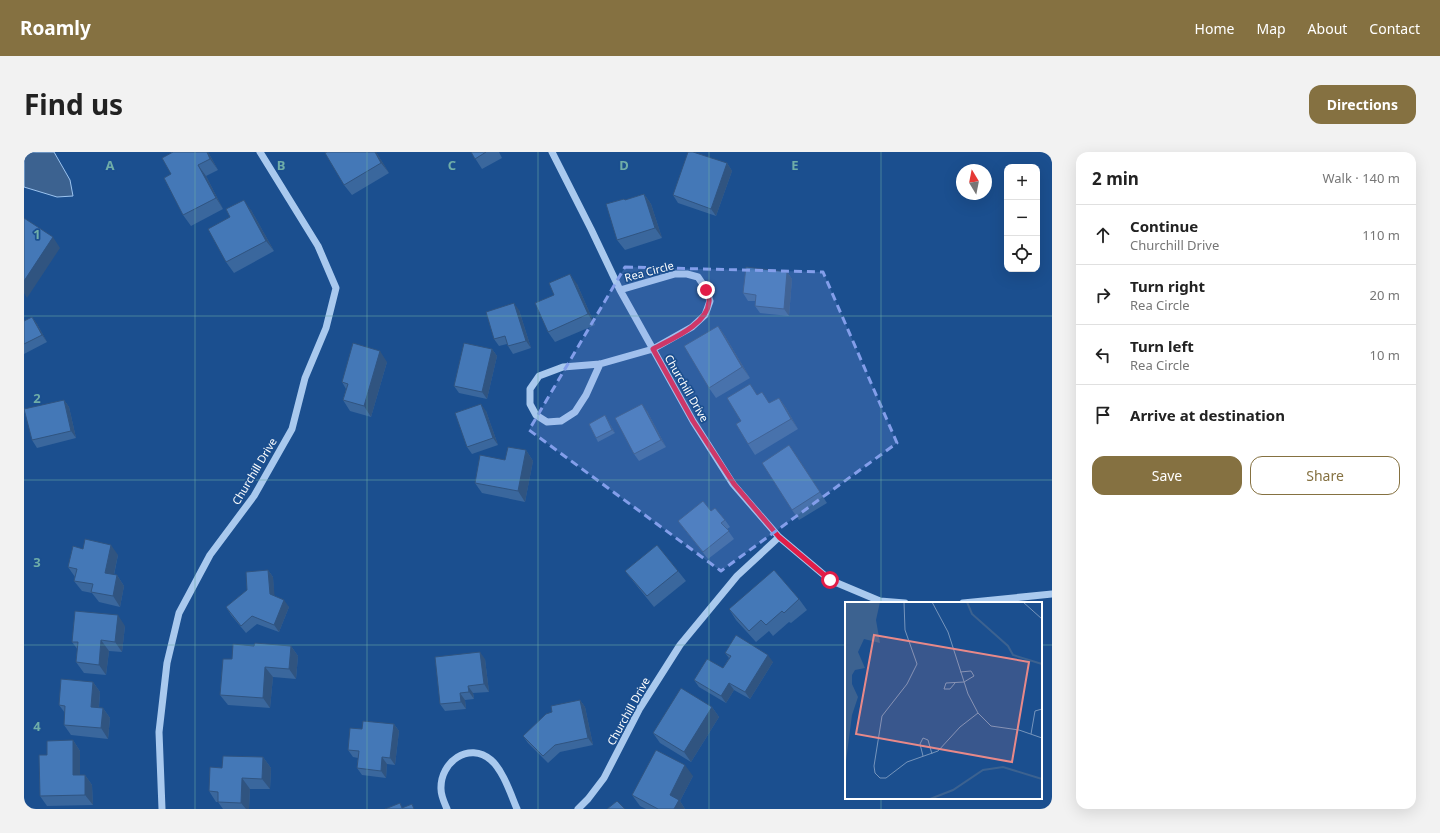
<!DOCTYPE html>
<meta charset="utf-8">
<style>
body{margin:0;font-family:"Noto Sans",sans-serif;background:#f2f2f2;color:#222}
.controls{position:absolute;right:12px;top:12px;display:grid;overflow:hidden;border-radius:8px;box-shadow:0 4px 16px #0002}
.controls button{width:36px;height:36px;display:grid;place-items:center;padding:0;border:0;border-bottom:1px solid #e0e0e0;background:#fff;color:#222;font:20px sans-serif}
.compass{position:absolute;left:932px;top:12px;width:36px;height:36px;border-radius:50%;background:#fff;box-shadow:0 4px 16px #0002;rotate:350deg}
.stop{position:absolute;width:12px;height:12px;margin:-9px;border:3px solid #e11d48;border-radius:50%;background:#fff}
.stop.end{background:#e11d48;border-color:#fff;box-shadow:0 1px 4px #0008}
.list{margin:0;padding:0;list-style:none}
h2{display:flex;justify-content:space-between;align-items:center;height:52px;margin:0;padding:0 16px;font-size:17px}
h2 small{font-size:13px;font-weight:400;color:#767676}
.list li{display:grid;grid-template-columns:26px 1fr auto;gap:12px;align-items:center;box-sizing:border-box;height:60px;padding:0 16px;border-top:1px solid #e0e0e0}
.list b{display:block;font-size:15px;white-space:nowrap}
.list p{margin:0;font-size:13px;white-space:nowrap;color:#767676}
.list em{font-size:13px;font-style:normal;color:#767676}
.actions{display:flex;gap:8px;padding:12px 16px}
.actions a{flex:1;padding:9px 0;border:1px solid #857141;border-radius:12px;text-align:center;font-size:14px;color:#857141}
.actions .main{background:#857141;color:#fff}
.icon{flex:none;width:22px;height:22px;fill:none;stroke:currentColor;stroke-width:2;stroke-linecap:round;stroke-linejoin:round}
.map{position:relative;flex:none;width:1028px;height:657px;overflow:hidden;border-radius:12px}
header{display:flex;align-items:center;gap:24px;box-sizing:border-box;height:56px;padding:0 20px;background:#857141;color:#fff}
header strong{font-size:19px}
nav{display:flex;gap:22px;margin-inline-start:auto;font-size:14px}
.intro{display:flex;align-items:center;justify-content:space-between;box-sizing:border-box;height:96px;padding:0 24px}
h1{margin:0;font-size:28px}
.button{padding:10px 18px;border-radius:12px;background:#857141;color:#fff;font-size:14px;font-weight:700}
main{display:flex;gap:24px;padding:0 24px}
aside{flex:1;background:#fff;border-radius:12px;box-shadow:0 4px 16px #0002}
.map>svg:first-child{display:block}
.water{fill:#3c6290;stroke:#9cc4f0}
.lines{fill:none;stroke-linecap:round;stroke-linejoin:round}
.minor{stroke:#a9c9ee;stroke-width:7}
.wall{fill:#3a679d}
.shaded-wall{fill:#305480}
.building{fill:#4478b7;stroke:#305480}
.route{stroke:#e11d48;stroke-width:5}
.marked{fill:#839eea;fill-opacity:0.2;stroke:#839eea;stroke-width:3;stroke-dasharray:8 5;stroke-linejoin:round}
.grid{fill:none;stroke:#6fada8;stroke-width:1;stroke-opacity:0.55}
.labels{text-anchor:middle;dominant-baseline:central;stroke-width:3.5;stroke-linejoin:round;paint-order:stroke}
.street-label{font-size:11px;fill:#fff;stroke:#1b4f8f}
.inset-river{fill:none;stroke:#3c6290;stroke-width:2}
.inset-road{fill:none;stroke:#7695bc;stroke-width:1}
.view{fill:#e88989;fill-opacity:0.15;stroke:#e88989;stroke-width:2}
.inset-edge{fill:none;stroke:#fff;stroke-width:2}
.grid-label{font-size:13px;text-anchor:middle;font-weight:bold;fill:#6fada8;stroke:#1b4f8f;stroke-width:3.5;stroke-linejoin:round;paint-order:stroke}
</style>
<header>
<strong>Roamly</strong>
<nav><a>Home</a><a>Map</a><a>About</a><a>Contact</a></nav>
</header>
<div class="intro"><h1>Find us</h1><a class="button">Directions</a></div>
<main>
<div class="map">
<svg width="1028" height="657" viewBox="0 0 1028 657">
<rect width="100%" height="100%" fill="#1b4f8f"/>
<path class="water" d="M0,0H30L46,28L49,44L33,45L0,35Z"/>
<g class="lines">
<path class="minor" d="M528,0L567,77L596,138L669,269L709,332L755,385L806,428L856,449L881,451
M576,212L562,243L551,260L537,269L523,270L512,263L506,252V237L515,224L539,215L576,212L629,197L668,175L681,163L686,149L682,137L674,125L663,122H651L596,138
M939,451L1028,442
M138,657L135,580L143,511L155,461L186,403L230,344L268,277L281,226L302,176L312,136L294,94L236,0
M423,657C420,650 417,644 417,637C416,610 445,589 467,608C479,618 487,643 493,657
M554,657L564,647L580,626L616,556L656,493L713,424L755,385"/>
</g>
<path class="wall" d="M147,0H184L194,18L182,24L199,57L167,74L159,63L147,22Z
M352,0L365,21L328,43L320,33Z
M447,0H475L478,6L458,17Z
M703,11L708,19L692,64L654,51L649,43Z
M620,42L627,52L638,86L601,98L593,88L601,48Z
M227,58L250,99L210,121L202,110Z
M763,120L768,127L765,164L736,161L731,154V149H724L719,141Z
M553,132L571,173L531,190L524,180L530,143Z
M495,158L507,196L489,202L484,194L483,192L475,194L470,187Z
M8,165L13,172L23,190L0,202V169Z
M694,174L701,184L726,226L692,246L685,236Z
M468,197L473,204L463,247L435,241L430,234Z
M363,210L347,265L326,259L319,248L322,237L318,230Z
M733,243L746,251L755,246L762,256L774,277L731,303L724,292L717,269Z
M40,248L45,255L52,286L13,296L8,288Z
M462,259L474,293L448,302L443,295Z
M623,259L642,295L615,309L610,302Z
M583,267L591,281L574,290L572,286Z
M765,293L803,351L775,368L768,358Z
M502,298L509,309L501,350L458,341L451,331L481,308Z
M687,359L701,368L706,375L703,377L710,387L684,407L654,369Z
M59,397L94,403L90,423H93L100,434L96,455L75,450L68,441L58,439L50,429L51,425L44,415Z
M244,418L249,425L250,444L265,455L255,480L233,472L222,481L207,463L202,455L223,438Z
M601,419H654L662,429L630,455L609,429Z
M775,447L783,458L767,471L765,470L749,484L745,479L732,490L712,468L705,457Z
M101,474L98,500L85,499L82,523L60,521L52,510L54,498L48,490Z
M230,494H267L274,504L272,527L249,525L246,556L204,553L196,543L208,507Z
M701,501L749,510L726,547L710,538L702,551L675,535L670,528L699,516L705,506Z
M461,507L465,540L449,541L450,547L441,548L442,557L421,559L416,552Z
M69,530L76,540L75,556H79L86,566L84,587L47,583L40,573L41,561L35,553Z
M556,548L561,555L569,593L536,600L524,611L504,591L499,584L528,560Z
M688,555L695,565L667,610L636,591L629,581Z
M370,572L375,579L371,613L363,612L362,626L338,623L333,616L334,606L329,605L324,598L338,577Z
M49,588L56,599V623H61L68,633L69,653L23,654L16,644L23,603Z
M239,605L247,616L246,637H226L225,657H199L194,650H192L185,639L198,616Z
M669,624L656,649L661,657H622L616,654L608,643Z"/>
<path class="shaded-wall" d="M183,0H184L194,18L186,7Z
M351,0H352L365,21L357,11Z
M703,11L708,19L692,64L687,57Z
M174,13L182,24L199,57L192,46Z
M620,42L627,52L638,86L631,76Z
M220,48L227,58L250,99L242,89Z
M29,85L36,96L3,146L0,141V129Z
M763,120L768,127L765,164L760,157Z
M546,122L553,132L571,173L564,162Z
M490,151L495,158L507,196L502,189Z
M8,165L13,172L23,190L18,183Z
M694,174L701,184L726,226L718,215Z
M468,197L473,204L463,247L458,240Z
M356,199L363,210L347,265L340,254Z
M755,246L762,256L774,277L767,267Z
M40,248L45,255L52,286L47,279Z
M457,252L462,259L474,293L469,286Z
M618,252L623,259L642,295L637,288Z
M581,263L583,267L591,281L588,278Z
M765,293L773,304L803,351L796,340Z
M502,298L509,309L501,350L494,339Z
M87,393L94,403L88,431L81,421Z
M244,418L249,425L251,449L246,442Z
M93,423L100,434L96,455L89,444Z
M260,448L265,455L255,480L250,473Z
M94,463L101,474L98,500L91,490Z
M77,488L85,499L82,523L75,513Z
M267,494L274,504L272,527L265,517Z
M456,500L461,507L465,540L460,532Z
M744,503L749,510L726,547L721,540Z
M241,515L249,525L246,556L239,546Z
M69,530L76,540L74,565L67,555Z
M705,531L710,538L702,551L697,544Z
M444,534L449,541L450,547L445,540Z
M436,541L441,548L442,557L437,550Z
M556,548L561,555L569,593L564,586Z
M688,555L695,565L667,610L660,600Z
M79,556L86,566L84,587L77,576Z
M370,572L375,579L371,613L366,606Z
M49,588L56,599V633L49,623Z
M239,605L247,616L246,637L238,627Z
M358,605L363,612L362,626L357,619Z
M661,613L669,624L656,649L661,657H650L646,643Z
M61,623L68,633L69,653L61,643Z
M218,626L226,637L225,657H222L217,651Z"/>
<path class="building" d="M149,0H183L186,7L174,13L192,46L159,63L140,26L147,22L138,6Z
M303,0H351L357,11L320,33L301,1Z
M447,0H462L451,7Z
M664,0H669L703,11L687,57L649,43Z
M620,42L631,76L593,88L582,52L600,47L601,48Z
M220,48L242,89L202,110L184,77L206,65L202,57Z
M0,66L29,85L0,129Z
M722,115L763,120L760,157L731,154L732,143L719,141Z
M546,122L564,162L524,180L511,151L530,143L525,131Z
M490,151L502,189L484,194L481,184L470,187L462,160Z
M8,165L18,183L0,192V169Z
M694,174L718,215L685,236L660,194Z
M329,191L356,199L340,254L319,248L324,232L318,230Z
M440,191L468,197L458,240L430,234Z
M726,232L733,243L738,240L745,251L755,246L767,267L724,292L712,272L717,269L703,246Z
M40,248L47,279L8,288L0,257Z
M457,252L469,286L443,295L431,261Z
M618,252L637,288L610,302L591,266Z
M581,263L588,278L572,286L565,272Z
M765,293L796,340L768,358L738,311Z
M484,295L502,298L494,339L451,331L456,303L481,308Z
M679,349L687,359L691,356L701,368L697,371L705,379L679,400L654,369Z
M61,387L87,393L81,421L93,423L89,444L67,440L69,432L50,429L53,417L44,415L49,394L59,397Z
M633,393L654,419L623,444L601,419Z
M244,418L246,442L260,448L250,473L228,464L217,474L202,455L223,438L222,420Z
M750,418L775,447L760,461L758,459L742,473L737,468L725,479L705,457Z
M51,459L94,463L91,490L77,488L75,513L52,510L54,490H48Z
M712,483L744,503L721,540L705,531L697,544L670,528L683,507L699,516L707,504L701,501Z
M231,491L267,494L265,517L241,515L239,546L196,543L199,507H208L209,492L230,494Z
M456,500L460,532L444,534L445,540L436,541L437,550L416,552L411,505Z
M37,527L69,530L67,555L79,556L77,576L40,573L41,554L35,553Z
M657,536L688,555L660,600L629,581Z
M556,548L564,586L531,593L519,604L499,584L522,562L528,560L527,554Z
M339,569L370,572L366,606L358,605L357,619L333,616L335,599L324,598L326,576L338,577Z
M49,588V623H61V643L16,644L15,603H23V589Z
M632,598L661,613L646,643L655,648L650,657H634L608,643Z
M199,604L239,605L238,627L218,626L217,651L194,650V640L185,639L186,615L198,616Z
M593,649L601,657H583Z
M376,651L378,656L388,652L390,657H361Z"/>
<g class="lines">
<path class="route" d="M682,138C683,141 686,146 685,150C683,173 647,187 629,197L669,269L710,332L755,385L806,428"/>
</g>
<path class="marked" d="M601,115L799,120L873,291L697,419L505,278Z"/>
<path class="grid" d="M171,0V657M343,0V657M514,0V657M685,0V657M857,0V451M0,164H1028M0,328H1028M0,493H822M1017,493H1028M857,646V657"/>
<g class="labels">
<g class="street-label">
<text transform="translate(625 119) rotate(-15)">Rea Circle</text>
<text transform="translate(663 236) rotate(60)">Churchill Drive</text>
<text transform="translate(230 319) rotate(-59)">Churchill Drive</text>
<text transform="translate(604 559) rotate(-61)">Churchill Drive</text>
</g>
</g>
<g transform="translate(821 450)">
<rect width="197" height="197" fill="#1b4f8f"/>
<path d="M0,0H35L31,18L35,41L19,37L13,50L20,66L10,68L7,73V82L13,95L7,113L0,167Z" fill="#3c6290"/>
<path class="inset-river" d="M122,0L127,12L163,44L168,53L197,62M85,197L108,188L138,168L158,165L197,177"/>
<path class="inset-road" d="M59,0L60,28L72,62L62,82L37,114L29,164L30,171L35,176H41L62,160L93,149L115,125L133,111M87,0L103,30L123,92L133,111L146,124L174,128L197,136M178,0L197,17M110,81L105,87H99L101,81L119,80L129,74L126,69L115,70M186,132L190,109L197,107M78,154L75,142L78,136L83,138L87,152"/>
<path class="view" d="M29,33L184,60L167,160L11,132Z"/>
<rect width="197" height="197" class="inset-edge"/>
</g>
<g class="grid-label">
<text x="86" y="18">A</text>
<text x="257" y="18">B</text>
<text x="428" y="18">C</text>
<text x="600" y="18">D</text>
<text x="771" y="18">E</text>
<text x="13" y="87">1</text>
<text x="13" y="251">2</text>
<text x="13" y="415">3</text>
<text x="13" y="579">4</text>
</g>
</svg>
<div class="controls">
<button>+</button>
<button>−</button>
<button><svg class="icon" aria-label="locate" viewBox="0 0 24 24"><circle cx="12" cy="12" r="6"/><path d="M12 2v4M12 18v4M2 12h4M18 12h4"/></svg></button>
</div>
<svg class="compass" viewBox="-18 -18 36 36"><path d="M0-13l5 13h-10z" fill="#e53935"/><path d="M0 13l5-13h-10z" fill="#767676"/></svg>
<div class="stop" style="left:806px;top:428px"></div>
<div class="stop end" style="left:682px;top:138px"></div>
</div>
<aside>
<h2>2 min<small>Walk · 140 m</small></h2>
<ul class="list">
<li><svg class="icon" aria-label="ahead" viewBox="0 0 24 24"><path d="M12 20V5M6 11l6-6 6 6"/></svg><div><b>Continue</b><p>Churchill Drive</p></div><em>110 m</em></li>
<li><svg class="icon" aria-label="right" viewBox="0 0 24 24"><path d="M7 20v-9h11M14 6l5 5-5 5"/></svg><div><b>Turn right</b><p>Rea Circle</p></div><em>20 m</em></li>
<li><svg class="icon" aria-label="left" viewBox="0 0 24 24"><path d="M17 20v-9H6M10 6l-5 5 5 5"/></svg><div><b>Turn left</b><p>Rea Circle</p></div><em>10 m</em></li>
<li><svg class="icon" aria-label="arrive" viewBox="0 0 24 24"><path d="M6 21V4h12l-3 4 3 4H6"/></svg><div><b>Arrive at destination</b></div></li>
</ul>
<div class="actions"><a class="main">Save</a><a>Share</a></div>
</aside>
</main>
